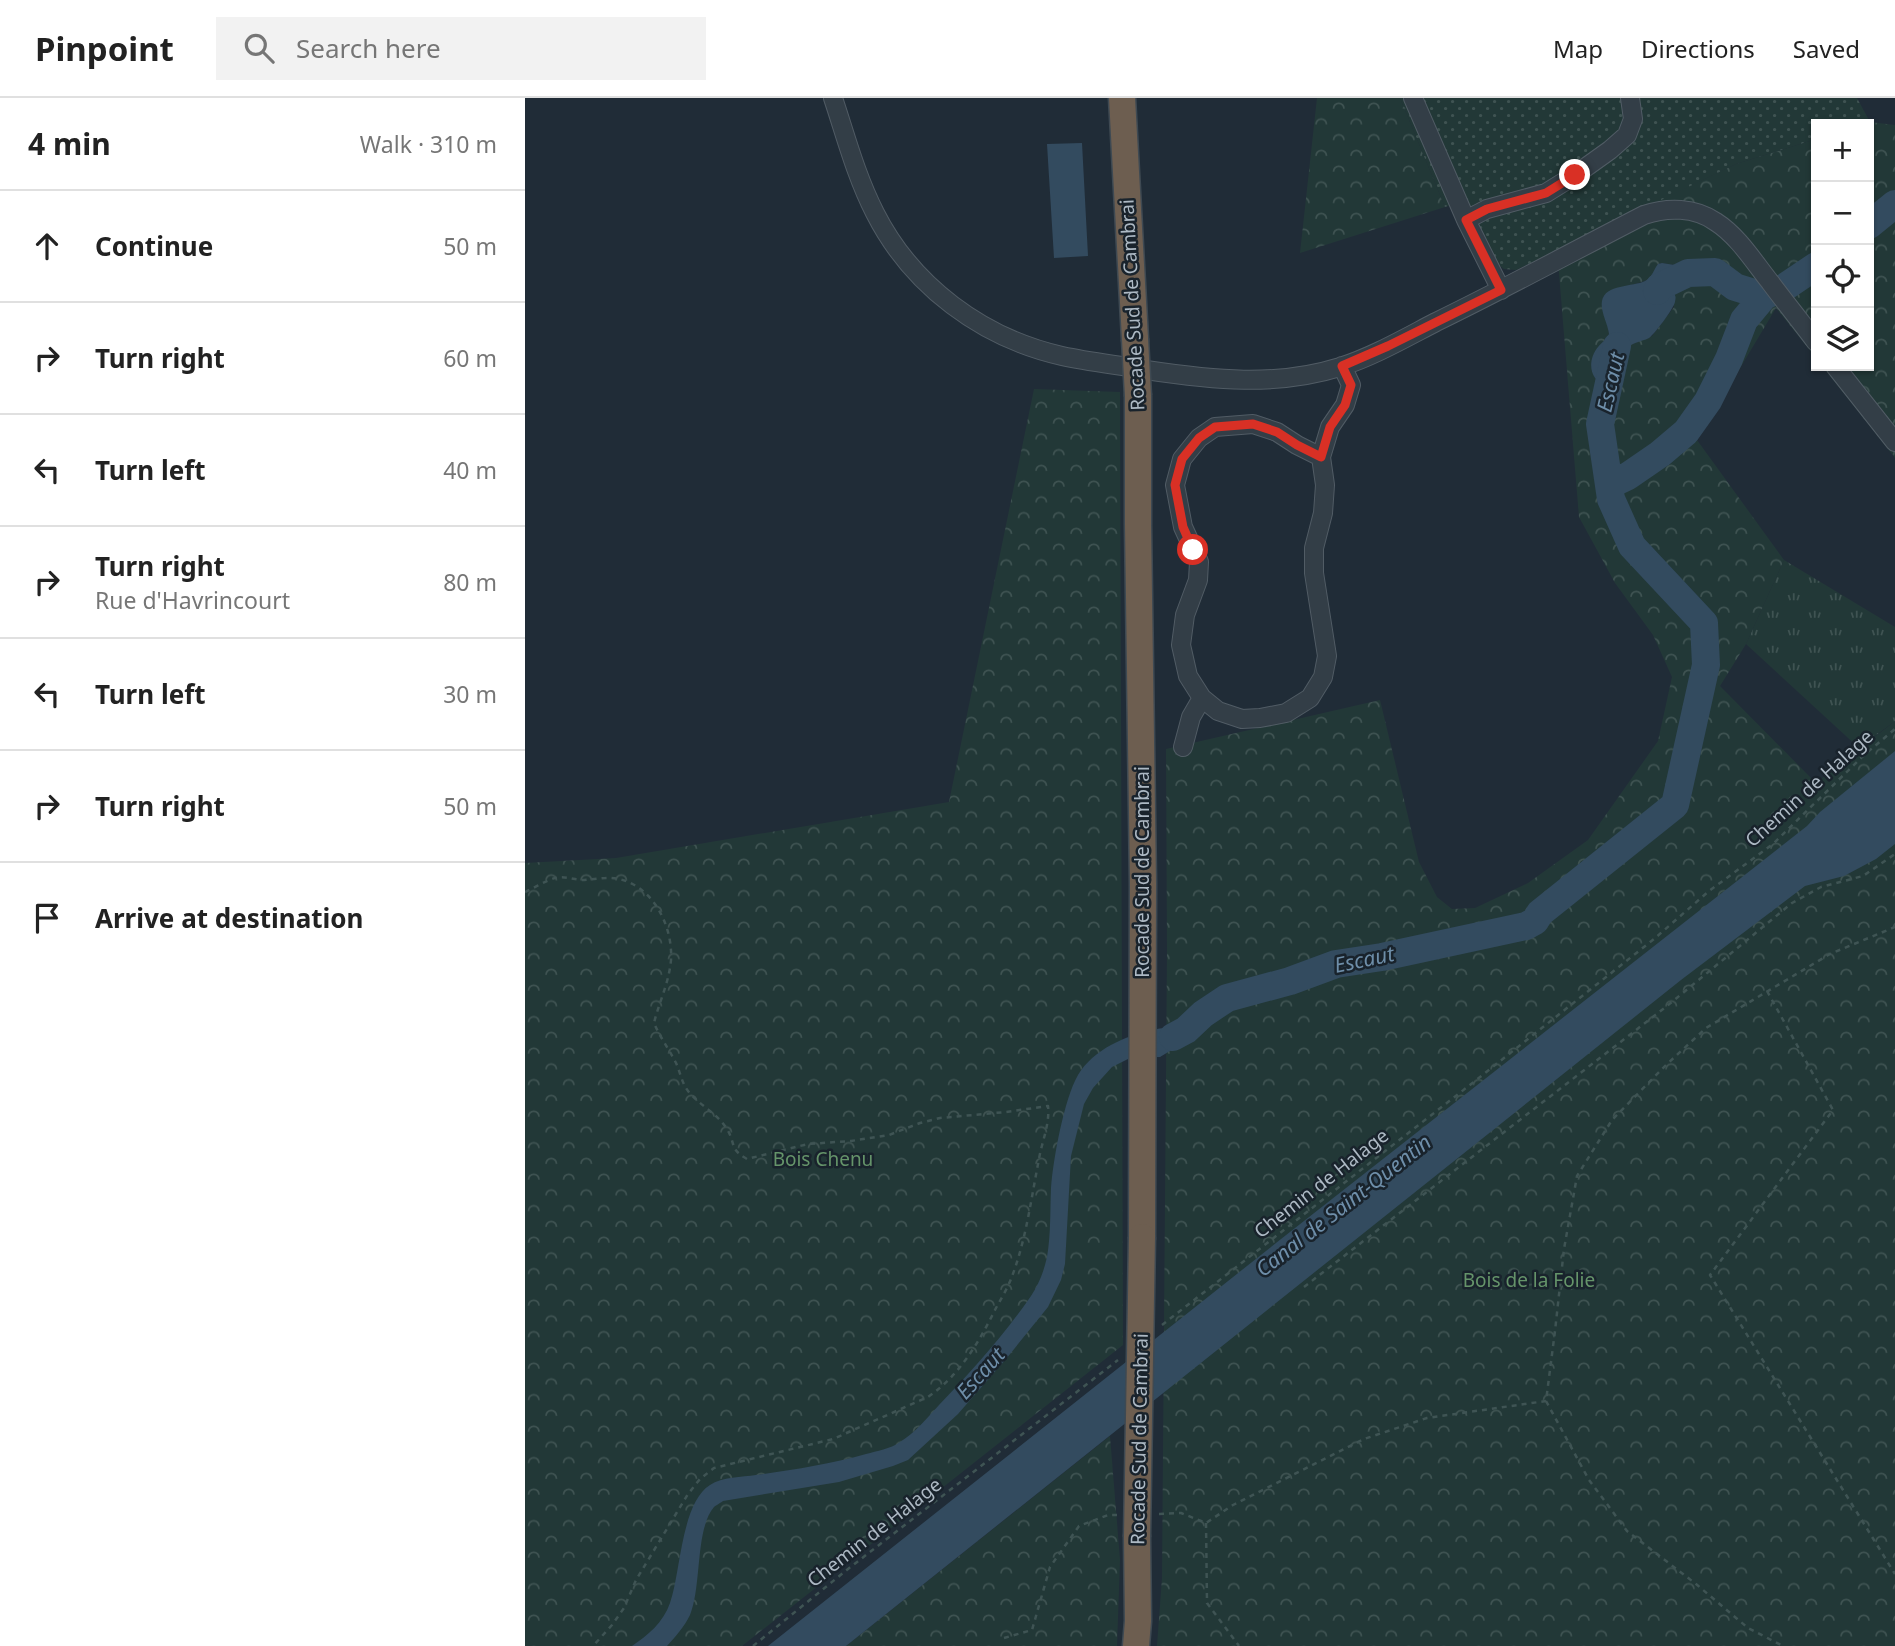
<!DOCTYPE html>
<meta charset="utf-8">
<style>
body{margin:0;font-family:"Noto Sans",sans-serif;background:#f2f2f2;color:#222}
.controls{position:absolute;right:21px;top:21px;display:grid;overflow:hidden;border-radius:0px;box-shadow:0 2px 5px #0004}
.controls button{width:63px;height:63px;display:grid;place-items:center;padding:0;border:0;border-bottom:2px solid #e0e0e0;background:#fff;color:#222;font:35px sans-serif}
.stop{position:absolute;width:21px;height:21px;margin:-16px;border:5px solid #d93025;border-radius:50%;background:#fff}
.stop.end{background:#d93025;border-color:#fff;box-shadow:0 2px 7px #0008}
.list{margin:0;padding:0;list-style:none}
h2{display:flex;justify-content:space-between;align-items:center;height:91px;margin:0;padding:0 28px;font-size:30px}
h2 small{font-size:23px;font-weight:400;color:#767676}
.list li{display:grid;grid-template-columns:46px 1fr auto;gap:21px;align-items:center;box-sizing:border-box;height:112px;padding:0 28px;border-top:2px solid #e0e0e0}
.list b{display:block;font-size:26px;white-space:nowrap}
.list p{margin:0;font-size:23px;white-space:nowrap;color:#767676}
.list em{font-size:23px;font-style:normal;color:#767676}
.icon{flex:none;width:38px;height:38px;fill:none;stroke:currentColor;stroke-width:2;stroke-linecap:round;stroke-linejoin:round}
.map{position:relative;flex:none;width:1370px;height:1548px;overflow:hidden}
header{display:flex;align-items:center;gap:42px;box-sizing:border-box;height:98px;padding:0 35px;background:#fff;border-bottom:2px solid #e0e0e0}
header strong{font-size:33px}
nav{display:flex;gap:38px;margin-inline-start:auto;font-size:24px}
.search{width:490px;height:63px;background:#f2f2f2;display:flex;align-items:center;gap:18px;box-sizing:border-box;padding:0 24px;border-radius:0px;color:#767676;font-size:26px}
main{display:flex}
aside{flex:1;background:#fff}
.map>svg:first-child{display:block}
.grass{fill:url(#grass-tufts)}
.forest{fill:url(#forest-crowns);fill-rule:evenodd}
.garden{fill:url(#garden-dots)}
.water{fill:#334b5f}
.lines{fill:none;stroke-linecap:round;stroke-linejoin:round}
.river{stroke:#334b5f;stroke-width:28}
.minor-casing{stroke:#515c65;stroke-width:20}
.highway-casing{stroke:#3e4952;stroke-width:29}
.path{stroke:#3f5454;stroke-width:2.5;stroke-dasharray:5 5;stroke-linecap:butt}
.minor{stroke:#333e47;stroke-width:18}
.highway{stroke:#6d5e50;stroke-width:26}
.highway-bridge-casing{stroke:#3e4952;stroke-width:29;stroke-linecap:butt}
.highway-bridge{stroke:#6d5e50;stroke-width:26}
.route{stroke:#d93025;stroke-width:9}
.labels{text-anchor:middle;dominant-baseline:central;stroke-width:5;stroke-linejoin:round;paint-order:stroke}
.street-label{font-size:19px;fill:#adb9c4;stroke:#19232c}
.park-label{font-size:19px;fill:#65946a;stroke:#19232c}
.water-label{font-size:21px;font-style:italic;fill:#6e8ea9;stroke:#19232c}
</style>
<header>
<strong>Pinpoint</strong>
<div class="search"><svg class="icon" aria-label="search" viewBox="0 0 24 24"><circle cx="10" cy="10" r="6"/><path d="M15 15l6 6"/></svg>Search here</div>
<nav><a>Map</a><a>Directions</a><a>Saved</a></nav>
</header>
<main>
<aside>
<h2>4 min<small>Walk · 310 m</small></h2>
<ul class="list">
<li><svg class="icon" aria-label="ahead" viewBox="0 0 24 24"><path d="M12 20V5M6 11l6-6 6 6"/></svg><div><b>Continue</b></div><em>50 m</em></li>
<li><svg class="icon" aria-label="right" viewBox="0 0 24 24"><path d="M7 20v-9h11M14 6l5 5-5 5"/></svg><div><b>Turn right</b></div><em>60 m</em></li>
<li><svg class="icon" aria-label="left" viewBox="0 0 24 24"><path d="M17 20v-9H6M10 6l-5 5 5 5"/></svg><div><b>Turn left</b></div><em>40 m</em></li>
<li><svg class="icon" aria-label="right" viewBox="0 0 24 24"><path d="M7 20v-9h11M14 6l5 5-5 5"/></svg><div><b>Turn right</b><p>Rue d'Havrincourt</p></div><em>80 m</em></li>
<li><svg class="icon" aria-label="left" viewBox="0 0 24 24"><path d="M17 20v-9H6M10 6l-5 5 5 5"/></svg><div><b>Turn left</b></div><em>30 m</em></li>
<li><svg class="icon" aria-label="right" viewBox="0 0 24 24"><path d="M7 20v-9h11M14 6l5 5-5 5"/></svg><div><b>Turn right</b></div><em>50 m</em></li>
<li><svg class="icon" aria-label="arrive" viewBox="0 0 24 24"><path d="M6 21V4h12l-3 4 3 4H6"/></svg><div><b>Arrive at destination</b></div></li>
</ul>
</aside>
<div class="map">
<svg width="1370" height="1548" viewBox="0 0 1370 1548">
<defs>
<pattern id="grass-tufts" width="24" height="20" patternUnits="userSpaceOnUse" patternTransform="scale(1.75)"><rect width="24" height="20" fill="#223837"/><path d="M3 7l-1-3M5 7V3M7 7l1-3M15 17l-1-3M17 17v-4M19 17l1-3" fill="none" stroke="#3f5352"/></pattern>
<pattern id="forest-crowns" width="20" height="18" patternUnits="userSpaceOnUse" patternTransform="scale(1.75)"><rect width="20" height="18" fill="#223837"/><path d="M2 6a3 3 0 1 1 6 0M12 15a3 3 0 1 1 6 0" fill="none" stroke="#3f5352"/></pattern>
<pattern id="garden-dots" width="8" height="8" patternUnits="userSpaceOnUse" patternTransform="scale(1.75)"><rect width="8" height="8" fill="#223837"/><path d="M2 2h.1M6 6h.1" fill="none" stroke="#3f5352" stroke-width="1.8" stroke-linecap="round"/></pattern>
</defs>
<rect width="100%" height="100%" fill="#202c37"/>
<path class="grass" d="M1259,462L1370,529V623L1334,650L1221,546Z"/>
<path class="forest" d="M792,0H875L920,109L775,155Z
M1345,24L1370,27V360L1297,268H1344V26H1338Z
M1291,41V260L1251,210L1172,342L1259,462L1221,546L1195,588L1291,685L1370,623V1548H632L637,1480L642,853L641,651L855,602L894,764L912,799L927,811L950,810L1003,785L1063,742L1133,643L1147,579L1128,537L1090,485L1054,419L1032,151L1211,66ZM1137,165L1156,168L1160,187L1147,194L1149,209L1127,238L1105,247L1098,254L1094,270L1068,257L1084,236L1078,199L1085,193L1120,183L1127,178L1133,166Z
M509,291L595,294L598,1247L217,1548H0V765L91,760L424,704Z
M585,1338L595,1462L592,1548H321Z"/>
<path class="garden" d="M875,0H1332L1345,24L1338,26H1291V41L1211,66L991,172L979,171L968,163L937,104L920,109Z"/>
<path class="water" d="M557,45L563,158L529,160L522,46Z
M1137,165L1156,168L1163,173C1164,186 1157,187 1148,194C1151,199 1151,198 1150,204C1149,210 1129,237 1124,240C1116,244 1104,245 1099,253C1091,263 1097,276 1081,287C1064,283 1062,262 1073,249C1077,244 1081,242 1084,236C1083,226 1075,213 1077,203C1080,186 1108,189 1120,183C1127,180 1129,171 1133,166Z
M1370,653V746L1351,761L1319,778L1280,788L1156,882L321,1548H243L756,1141L1282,728L1295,714Z
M673,907L685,925L668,939L635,959L605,960L587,969L568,990L559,1006L546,1058L540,1166L536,1182L523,1209L481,1261L433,1316L383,1362L368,1368L314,1384L198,1403C197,1404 190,1408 189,1409C170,1431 177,1488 165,1517C160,1528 150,1539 142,1548H107C123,1537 138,1525 145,1505C156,1474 156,1405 185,1387C197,1379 217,1379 231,1377C268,1372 305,1366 341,1356C352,1353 365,1351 375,1344C390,1335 402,1320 414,1307C447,1273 479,1237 506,1198C514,1186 519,1173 522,1159C526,1136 525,1113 526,1090C528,1062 539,1001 553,977C569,951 600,938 628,932C635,930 642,930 649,928C659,924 665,915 673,907Z"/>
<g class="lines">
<path class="river" d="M1344,127L1370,106
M1132,193L1134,189L1163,175L1190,174L1210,189L1239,198L1260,189L1291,168
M1084,387L1103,378L1135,356L1161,334L1183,303L1204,261L1219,222L1239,198
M648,939L661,932L678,916L702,900L765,883L811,866L857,859L1001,828L1010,823L1015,815L1150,707L1181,567L1179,525L1107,448L1086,401L1075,326L1092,248"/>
<defs>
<path id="minor" d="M308,0C321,39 331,78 350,115C387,188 457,240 537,258C565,264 593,267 621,272C687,282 751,289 815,269C849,258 880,240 911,224C981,190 1049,153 1119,117C1142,109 1170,109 1191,124C1213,138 1229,164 1245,184C1260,204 1276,224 1291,244
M888,0L941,122L976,192
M941,122L962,111L1021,95L1050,77L1085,52L1102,37L1108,21L1105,0
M1310,268L1370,344
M728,326L752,334L772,347L796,359L800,387L798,415L789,450V475L802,558L798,579L785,600L761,615L735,620L717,621L693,613L677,600L663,578L656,547L660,517L673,482L674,464L658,429L650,387L657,361L674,340L690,329Z
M796,359L805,329L820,307L826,287L817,268
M658,649L666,619L677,600"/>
<path id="highway" d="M597,0L610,241
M613,298V427L618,786L617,1139
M611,1548L613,1523L612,1439"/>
</defs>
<use href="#minor" class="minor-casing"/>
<use href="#highway" class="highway-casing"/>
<path class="path" d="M0,794C9,790 22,782 30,780C39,778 47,781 56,782C69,782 82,778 94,781C129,789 148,829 146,862C144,885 134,904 129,925C135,939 143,950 150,963C155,972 156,984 163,993C174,1007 192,1015 202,1031C211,1046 204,1051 222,1061L283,1046L326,1043L364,1037L395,1025L415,1020L481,1014L523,1008C525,1026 517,1043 514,1061C506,1101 501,1143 486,1181C482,1191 476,1201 471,1210C454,1244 435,1277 403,1299L308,1341L189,1370L175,1381L163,1396L111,1482L99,1510L87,1527L68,1548
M1242,893L1308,1012L1185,1177L1370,1476
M779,1189L1142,908L1267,805L1296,789L1338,778L1370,756
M637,1227L950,983L1129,841L1184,793L1248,746L1338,658L1370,631
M1021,1303L1064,1382L1102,1433L1171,1486L1223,1530L1258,1548
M634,1416L656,1415L681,1425L708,1407L839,1341L902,1320L1021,1303L1030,1233L1039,1151L1052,1078L1087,1022L1141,967L1181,930L1305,856L1370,829
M681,1425L682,1505L714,1548
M479,1540L507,1532L525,1469L554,1428L583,1417H592
M228,1548L323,1471L593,1262"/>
<use href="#minor" class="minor"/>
<use href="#highway" class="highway"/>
<defs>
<path id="highway-bridge" d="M610,241L613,298
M612,1439L617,1139"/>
</defs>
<use href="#highway-bridge" class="highway-bridge-casing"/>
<use href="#highway-bridge" class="highway-bridge"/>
</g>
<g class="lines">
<path class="route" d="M668,452L658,429L650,387L657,361L674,340L690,329L728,326L752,334L772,347L796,359L805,329L820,307L826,287L817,268L863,248L976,192L941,122L962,111L1021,95L1050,77"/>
</g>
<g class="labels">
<g class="street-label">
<text transform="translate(607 207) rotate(-93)">Rocade Sud de Cambrai</text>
<text transform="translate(1284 690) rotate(-42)">Chemin de Halage</text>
<text transform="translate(617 774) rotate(-90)">Rocade Sud de Cambrai</text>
<text transform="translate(796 1085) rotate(-38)">Chemin de Halage</text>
<text transform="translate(614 1341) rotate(-89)">Rocade Sud de Cambrai</text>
<text transform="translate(349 1434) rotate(-38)">Chemin de Halage</text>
</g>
<g class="park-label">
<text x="298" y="1061">Bois Chenu</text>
<text x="1004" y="1182">Bois de la Folie</text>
</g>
<g class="water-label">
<text transform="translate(1085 284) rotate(-77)">Escaut</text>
<text transform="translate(839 861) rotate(-12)">Escaut</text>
<text transform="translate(818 1107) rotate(-38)">Canal de Saint-Quentin</text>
<text transform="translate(455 1275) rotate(-48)">Escaut</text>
</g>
</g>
</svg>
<div class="controls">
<button>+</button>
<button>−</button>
<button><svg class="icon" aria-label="locate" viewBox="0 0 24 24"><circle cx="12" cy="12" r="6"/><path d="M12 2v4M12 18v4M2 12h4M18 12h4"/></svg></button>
<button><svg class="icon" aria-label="layers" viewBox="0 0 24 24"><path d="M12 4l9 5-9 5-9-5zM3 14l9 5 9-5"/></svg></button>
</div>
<div class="stop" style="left:668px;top:452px"></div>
<div class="stop end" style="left:1050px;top:77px"></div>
</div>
</main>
